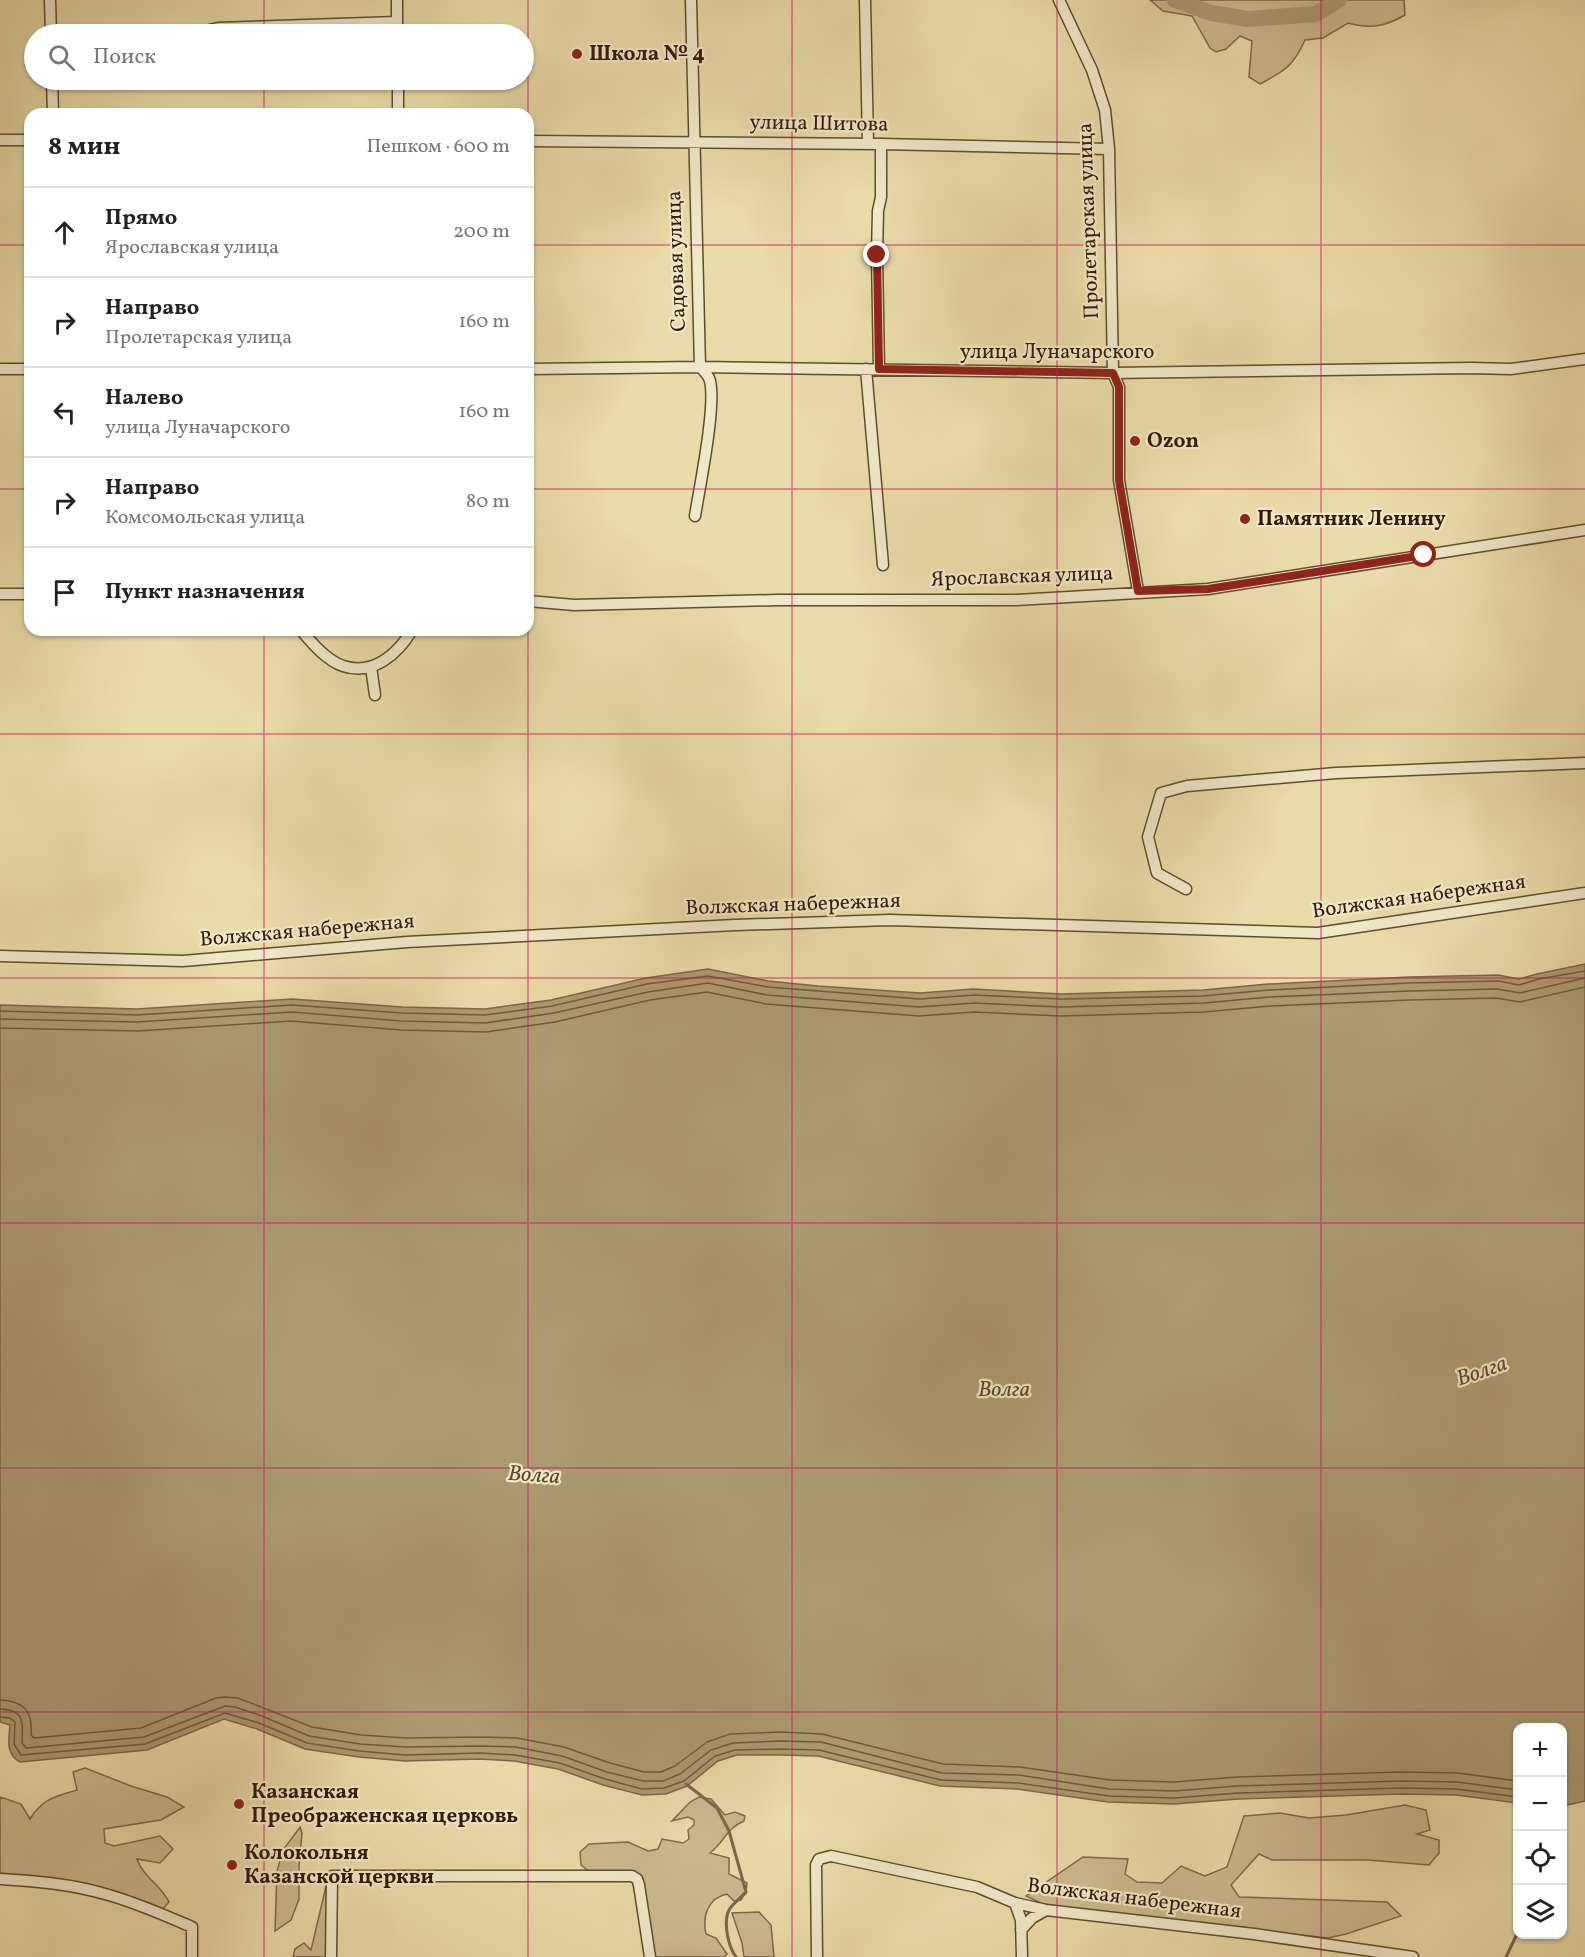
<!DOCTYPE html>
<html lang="ru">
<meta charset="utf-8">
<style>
body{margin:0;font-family:Vollkorn,serif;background:#f2f2f2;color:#222}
.controls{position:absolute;right:18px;bottom:18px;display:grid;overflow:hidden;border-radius:12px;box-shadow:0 2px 4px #0004}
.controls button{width:54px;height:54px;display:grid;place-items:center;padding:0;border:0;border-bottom:2px solid #e0e0e0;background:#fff;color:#222;font:30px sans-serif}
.stop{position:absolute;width:18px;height:18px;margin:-14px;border:4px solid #8f2418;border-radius:50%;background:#fff}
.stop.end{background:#8f2418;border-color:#fff;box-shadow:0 2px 6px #0008}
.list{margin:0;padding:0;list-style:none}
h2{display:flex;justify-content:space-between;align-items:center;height:78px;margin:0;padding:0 24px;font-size:26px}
h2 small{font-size:20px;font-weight:400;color:#767676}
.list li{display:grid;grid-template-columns:39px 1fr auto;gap:18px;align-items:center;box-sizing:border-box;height:90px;padding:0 24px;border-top:2px solid #e0e0e0}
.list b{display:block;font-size:22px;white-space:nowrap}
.list p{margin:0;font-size:20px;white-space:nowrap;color:#767676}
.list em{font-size:20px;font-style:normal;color:#767676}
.icon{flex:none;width:33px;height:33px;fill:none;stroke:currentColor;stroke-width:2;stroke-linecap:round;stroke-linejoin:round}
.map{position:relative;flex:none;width:1585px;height:1957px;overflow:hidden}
.search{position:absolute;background:#fff;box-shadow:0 2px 4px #0004;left:24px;top:24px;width:510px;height:66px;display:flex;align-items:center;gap:15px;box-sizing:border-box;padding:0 21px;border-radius:33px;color:#767676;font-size:22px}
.panel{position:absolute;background:#fff;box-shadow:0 2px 4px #0004;left:24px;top:108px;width:510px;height:528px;border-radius:18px}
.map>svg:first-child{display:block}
.green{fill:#cbba8e;stroke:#7f6a4a;stroke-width:1.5}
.water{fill:#ac9a72;stroke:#7c6746;stroke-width:1.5}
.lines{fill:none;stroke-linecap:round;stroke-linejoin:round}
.shore{stroke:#705a3c;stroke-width:1.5}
.stream{stroke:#7c6746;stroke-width:3}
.river{stroke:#ac9a72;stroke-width:16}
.minor-casing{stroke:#614b2e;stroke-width:13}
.minor{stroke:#f1e8c8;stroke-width:10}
.route{stroke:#8f2418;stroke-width:8}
.grid{fill:none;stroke:#c2185b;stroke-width:1.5;stroke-opacity:0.55}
.poi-dot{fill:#8f2418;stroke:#f1e8c8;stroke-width:2}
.labels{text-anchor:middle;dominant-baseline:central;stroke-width:4.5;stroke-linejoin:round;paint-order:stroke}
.poi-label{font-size:21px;font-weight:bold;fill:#331b05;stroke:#f1e8c8;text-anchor:start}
.street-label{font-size:21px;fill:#331b05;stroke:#f1e8c8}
.water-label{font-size:22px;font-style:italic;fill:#5d472b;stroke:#f1e8c8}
</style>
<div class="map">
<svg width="1585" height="1957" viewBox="0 0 1585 1957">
<rect width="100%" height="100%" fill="#eadbaa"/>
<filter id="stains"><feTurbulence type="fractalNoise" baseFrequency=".00333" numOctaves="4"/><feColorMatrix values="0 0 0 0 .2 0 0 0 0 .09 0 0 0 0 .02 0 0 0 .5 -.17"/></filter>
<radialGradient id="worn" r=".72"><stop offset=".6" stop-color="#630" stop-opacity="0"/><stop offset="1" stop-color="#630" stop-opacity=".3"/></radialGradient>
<path class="green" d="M1150,0H1404L1405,15C1384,27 1371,29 1348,23L1323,38L1305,40C1293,67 1284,71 1260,84L1249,77L1252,41L1240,36L1226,49L1216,52L1210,48L1192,16L1163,11Z
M85,1768L131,1786L167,1797L184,1807L161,1820L104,1829L105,1843L114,1846L160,1836L173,1849L160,1863L137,1859C143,1877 161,1885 169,1902L162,1910L0,1877V1797L21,1804L30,1819C42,1799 56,1796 77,1790L73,1772Z
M699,1797L711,1799L725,1815L735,1812L745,1816L744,1821C727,1828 724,1842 710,1853L729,1858V1874L747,1883L746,1892L741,1900L734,1901L727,1894C708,1898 702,1916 706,1934L716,1938L727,1954L724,1957H653L639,1877L594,1875L581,1865L580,1852L589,1844L628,1842L648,1851L658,1849L662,1839L683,1843L689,1839L688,1830L694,1825V1820L688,1817L672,1821L690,1802Z
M1405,1805L1426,1810L1430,1830L1417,1834L1439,1840V1853L1429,1865L1368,1860H1272L1259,1854L1231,1885L1239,1897L1387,1902L1401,1916L1346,1934L1328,1938L1049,1907L1026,1896L1083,1857L1128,1859L1125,1874L1137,1882L1162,1883L1181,1866L1205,1876L1227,1867L1244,1816L1280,1813L1309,1818L1346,1815Z
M300,1827L302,1833L299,1867V1899L291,1920L275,1931L277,1871L283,1850Z
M327,1882V1957H293L295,1949L304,1943L311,1950Z
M759,1912L771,1925L774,1957H744L742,1943L732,1913Z"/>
<path class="water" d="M1585,964V1801L1563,1806L1562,1728H1518L1517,1803L1456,1795L1401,1794L1238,1799L1174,1804L1108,1802L1017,1789L940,1786L818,1756L781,1755H737L718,1761L687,1786L666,1794L642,1795L603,1785L558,1769L514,1761L480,1759L405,1761L359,1757L305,1749L257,1729L224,1719L147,1750L20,1762C5,1754 9,1738 10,1725L0,1722V1005L137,1009L292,999L402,1007L485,1009L551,1000L646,978L708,969L768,981L818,986L920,993L973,989L1061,994L1203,990L1268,984L1409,977L1498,975L1519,979L1537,974Z"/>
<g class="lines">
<path class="shore" d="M0,1011L137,1015L292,1005L402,1013L485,1015L552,1006L647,984L708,976L768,987L920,999L974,995L1061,999L1203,996L1269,990L1409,983L1498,981L1519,985L1539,979L1585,971
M0,1019L137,1022L292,1012L401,1021L485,1023L554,1013L648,992L708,983L767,995L919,1007L974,1003L1061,1007L1204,1003L1269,997L1410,991L1497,989L1520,993L1585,978
M0,1028L138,1031L291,1021L401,1030L486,1032L555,1022L650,1000L707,992L766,1004L919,1016L974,1012L1061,1016L1204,1012L1270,1006L1410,1000L1496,998L1520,1002L1585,987
M0,1700C24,1701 33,1711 31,1735L34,1738L141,1728L216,1698L225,1697L238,1698L312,1727L361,1735L406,1738L481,1737L517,1738L564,1747L610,1763L644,1772H661L675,1766L707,1742L730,1734L781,1732L822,1734L943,1764L1020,1767L1110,1780L1174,1782L1237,1777L1401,1772L1458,1773L1518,1781
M0,1709C25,1710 23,1722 22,1743L26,1748L144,1737L225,1706L235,1707L262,1716L309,1736L360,1744L406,1747L481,1746L516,1747L562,1756L607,1772L643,1781H663L680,1774L711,1750L733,1743L781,1741L821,1742L942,1773L1019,1775L1109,1789L1174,1791L1237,1786L1401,1781L1457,1782L1518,1790
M0,1717L10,1718L15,1722L14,1744L21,1755L145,1744L225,1713L259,1723L307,1743L359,1751L405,1755L481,1753L515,1755L560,1763L605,1779L642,1789L664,1788L684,1781L715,1756L735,1750L781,1749L819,1750L941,1780L1018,1783L1109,1796L1174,1798L1238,1793L1401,1788L1456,1789L1518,1797"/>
<path class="stream" d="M686,1784L717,1808L729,1831L746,1892C742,1897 732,1904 729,1910C723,1922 728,1946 736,1957
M1506,1957L1518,1932"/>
<path class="river" d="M1175,0L1211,13L1248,19L1316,14L1339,0"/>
<defs>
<path id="minor" d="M50,0L51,34
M397,0V34
M691,0L700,367C703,370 707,374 709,378C718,399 699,490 695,516
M865,0L868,144
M1059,0L1092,70L1105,110L1109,149L1113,373L1119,387V480L1138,591
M193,34L218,28L397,22
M52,80L53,114
M398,80V114
M0,140H30
M528,141L881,144L1109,149
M0,369H30
M528,369L700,367L1113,373L1471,368L1511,369L1585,359
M866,369L883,565
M879,369L877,255L878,211L881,197V144
M0,594H30
M528,601L574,605L778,600H1016L1208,589L1585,530
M301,630C312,643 326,660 343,666C373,676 398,654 412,630
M371,667L375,695
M1186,889L1157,873L1148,837L1161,793L1187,786L1336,773L1585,763
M0,956L183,961L407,942L735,925L890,920L1318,933L1585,893
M0,1879C35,1881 71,1884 105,1894C135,1902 164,1915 192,1927V1957
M1015,1903L1021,1920L1022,1957
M1021,1930L1032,1918L1046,1910
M331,1957L332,1876H632L637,1879L639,1885L650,1957
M817,1957L816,1865L819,1859L831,1856L977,1887L1015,1903L1046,1910L1254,1934L1413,1957"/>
</defs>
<use href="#minor" class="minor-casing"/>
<use href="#minor" class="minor"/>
</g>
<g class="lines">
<path class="route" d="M877,255L879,369L1113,373L1119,387V480L1138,591L1208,589L1424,555"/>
</g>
<path class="grid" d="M264,0V34M528,0V1957M792,0V1957M1057,0V1957M1321,0V1957M264,80V114M0,245H30M528,245H1585M0,489H30M528,489H1585M264,630V1957M0,734H1585M0,978H1585M0,1223H1585M0,1468H1585M0,1712H1585"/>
<g class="poi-dot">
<circle cx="577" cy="54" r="6"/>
<circle cx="1135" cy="441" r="6"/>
<circle cx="1245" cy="519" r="6"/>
<circle cx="239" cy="1804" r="6"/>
<circle cx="232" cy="1865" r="6"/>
</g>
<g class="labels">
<g class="poi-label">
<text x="589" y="54">Школа № 4</text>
<text x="1147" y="441">Ozon</text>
<text x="1257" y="519">Памятник Ленину</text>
<text x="251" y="1792">Казанская<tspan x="251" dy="24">Преображенская церковь</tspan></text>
<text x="244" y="1853">Колокольня<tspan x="244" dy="24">Казанской церкви</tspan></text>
</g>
<g class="street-label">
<text transform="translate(819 124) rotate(1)">улица Шитова</text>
<text transform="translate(1089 221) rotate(-92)">Пролетарская улица</text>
<text transform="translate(677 261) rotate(-92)">Садовая улица</text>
<text x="1057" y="352">улица Луначарского</text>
<text transform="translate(1022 577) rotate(-2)">Ярославская улица</text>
<text transform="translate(1419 897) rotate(-8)">Волжская набережная</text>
<text transform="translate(793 905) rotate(-2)">Волжская набережная</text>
<text transform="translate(307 931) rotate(-5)">Волжская набережная</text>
<text transform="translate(1134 1899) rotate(7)">Волжская набережная</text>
</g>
<g class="water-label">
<text transform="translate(1482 1372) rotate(-19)">Волга</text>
<text x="1004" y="1390">Волга</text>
<text transform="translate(534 1476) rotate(4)">Волга</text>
</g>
</g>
<rect width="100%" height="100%" filter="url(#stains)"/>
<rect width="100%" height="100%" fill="url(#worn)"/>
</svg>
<div class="controls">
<button>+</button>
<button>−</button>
<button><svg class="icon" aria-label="locate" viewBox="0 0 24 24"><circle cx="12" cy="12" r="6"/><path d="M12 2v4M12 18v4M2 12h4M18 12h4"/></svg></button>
<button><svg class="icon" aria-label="layers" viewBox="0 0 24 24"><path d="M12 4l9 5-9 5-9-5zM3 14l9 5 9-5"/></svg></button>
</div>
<div class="stop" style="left:1424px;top:555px"></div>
<div class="stop end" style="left:877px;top:255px"></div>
<div class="search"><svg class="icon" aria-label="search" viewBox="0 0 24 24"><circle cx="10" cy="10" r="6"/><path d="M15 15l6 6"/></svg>Поиск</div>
<section class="panel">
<h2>8 мин<small>Пешком · 600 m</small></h2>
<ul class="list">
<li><svg class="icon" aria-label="ahead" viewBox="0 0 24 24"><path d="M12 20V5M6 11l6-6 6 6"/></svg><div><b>Прямо</b><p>Ярославская улица</p></div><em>200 m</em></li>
<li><svg class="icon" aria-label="right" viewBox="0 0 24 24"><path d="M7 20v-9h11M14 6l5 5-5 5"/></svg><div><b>Направо</b><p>Пролетарская улица</p></div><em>160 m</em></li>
<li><svg class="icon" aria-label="left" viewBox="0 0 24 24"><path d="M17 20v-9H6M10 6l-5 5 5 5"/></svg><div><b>Налево</b><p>улица Луначарского</p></div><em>160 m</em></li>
<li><svg class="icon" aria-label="right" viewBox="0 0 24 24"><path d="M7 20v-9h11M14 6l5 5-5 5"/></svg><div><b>Направо</b><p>Комсомольская улица</p></div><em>80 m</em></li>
<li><svg class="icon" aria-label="arrive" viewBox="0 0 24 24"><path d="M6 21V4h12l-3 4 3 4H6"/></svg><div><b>Пункт назначения</b></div></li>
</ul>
</section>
</div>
